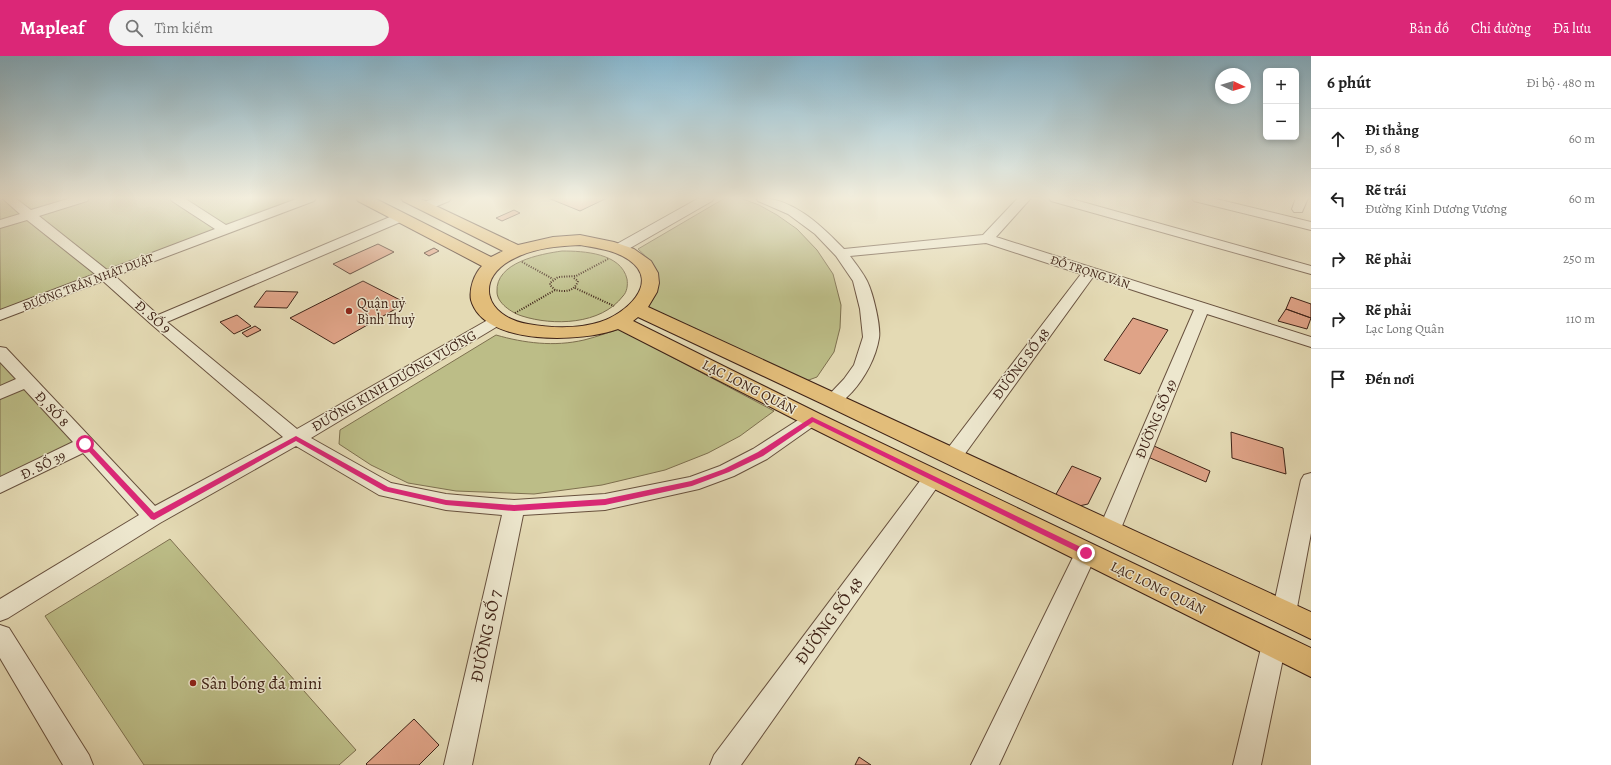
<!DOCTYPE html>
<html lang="vi">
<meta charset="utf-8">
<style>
body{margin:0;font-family:Alegreya,serif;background:#f2f2f2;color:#222}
.controls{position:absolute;right:12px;top:12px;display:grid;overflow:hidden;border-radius:6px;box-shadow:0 2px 6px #0003}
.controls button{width:36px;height:36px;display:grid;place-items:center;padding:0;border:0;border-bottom:1px solid #e0e0e0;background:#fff;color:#222;font:20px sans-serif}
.compass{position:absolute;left:1215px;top:12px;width:36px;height:36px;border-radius:50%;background:#fff;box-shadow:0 2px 6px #0003;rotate:94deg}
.stop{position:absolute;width:12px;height:12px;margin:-9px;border:3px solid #db2777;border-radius:50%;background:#fff}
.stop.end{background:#db2777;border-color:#fff;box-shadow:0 1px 4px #0008}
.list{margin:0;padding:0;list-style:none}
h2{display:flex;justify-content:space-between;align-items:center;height:52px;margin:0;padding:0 16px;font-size:17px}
h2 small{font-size:13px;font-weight:400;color:#767676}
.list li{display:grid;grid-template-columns:26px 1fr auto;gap:12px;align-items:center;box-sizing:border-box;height:60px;padding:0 16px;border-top:1px solid #e0e0e0}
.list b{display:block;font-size:15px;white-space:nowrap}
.list p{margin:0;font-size:13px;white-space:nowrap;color:#767676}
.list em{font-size:13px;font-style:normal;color:#767676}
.icon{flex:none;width:22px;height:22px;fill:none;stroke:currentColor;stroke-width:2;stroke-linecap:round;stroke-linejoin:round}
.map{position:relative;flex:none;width:1311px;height:709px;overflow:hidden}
header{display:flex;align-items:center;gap:24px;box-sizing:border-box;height:56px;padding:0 20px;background:#db2777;color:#fff}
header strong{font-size:19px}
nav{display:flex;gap:22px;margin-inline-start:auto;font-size:14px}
.search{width:280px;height:36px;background:#f2f2f2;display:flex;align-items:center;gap:10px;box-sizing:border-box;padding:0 14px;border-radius:22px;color:#767676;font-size:15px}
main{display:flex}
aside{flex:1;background:#fff}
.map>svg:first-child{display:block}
.green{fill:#bcbd87;stroke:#7e704f}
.building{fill:#dfa387;stroke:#3f2317}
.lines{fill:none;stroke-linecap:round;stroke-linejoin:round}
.minor-casing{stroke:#68513e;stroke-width:2}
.major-casing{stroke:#3f2317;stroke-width:2}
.path{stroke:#3f2317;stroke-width:2;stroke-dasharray:1 1.5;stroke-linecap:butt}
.minor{fill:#ede7ce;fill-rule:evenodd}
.major{fill:#e2bd7a;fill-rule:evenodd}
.route{fill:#db2777}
.poi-dot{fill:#8f2418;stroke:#ede7ce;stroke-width:1.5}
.labels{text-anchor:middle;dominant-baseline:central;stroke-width:3;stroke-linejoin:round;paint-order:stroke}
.far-street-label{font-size:12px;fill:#3f2317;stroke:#ede7ce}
.poi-label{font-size:14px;fill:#3f2317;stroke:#ede7ce;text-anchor:start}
.street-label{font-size:14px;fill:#3f2317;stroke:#ede7ce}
.near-street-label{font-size:17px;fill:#3f2317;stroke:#ede7ce}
.near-poi-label{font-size:17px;fill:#3f2317;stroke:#ede7ce;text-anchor:start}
</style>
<header>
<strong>Mapleaf</strong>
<div class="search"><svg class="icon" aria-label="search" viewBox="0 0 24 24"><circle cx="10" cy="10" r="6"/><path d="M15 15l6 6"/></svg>Tìm kiếm</div>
<nav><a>Bản đồ</a><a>Chỉ đường</a><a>Đã lưu</a></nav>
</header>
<main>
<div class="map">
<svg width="1311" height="709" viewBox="0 0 1311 709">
<rect width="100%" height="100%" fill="#e4dab4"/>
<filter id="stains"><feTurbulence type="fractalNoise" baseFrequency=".005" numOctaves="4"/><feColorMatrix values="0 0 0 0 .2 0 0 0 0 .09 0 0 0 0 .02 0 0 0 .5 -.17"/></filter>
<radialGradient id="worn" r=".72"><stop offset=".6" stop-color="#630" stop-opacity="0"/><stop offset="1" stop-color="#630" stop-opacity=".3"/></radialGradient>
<path class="green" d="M0,142H310L0,259Z
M725,142H740L759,149L777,159L797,173L817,194L833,218L841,249L840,272L834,296L817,321L806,325L648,251C666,224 660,213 638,193Z
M562,195C584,195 621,197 627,223C628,229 627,236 623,240C601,269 553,270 522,260C512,257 497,247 497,236C495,206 541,198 562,195Z
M619,273L774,355L740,380L708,397L665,414L602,429L534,438L456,435L408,427L371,409L339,388L340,374L496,279C524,287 554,291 584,284C596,281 607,277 619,273Z
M0,296L77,389L0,427Z
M170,483L356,694L339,709H144L45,560Z"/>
<path class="building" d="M548,142H607L580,155Z
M514,154L520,157L502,165L496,162Z
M378,188L394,196L350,218L333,208Z
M434,192L439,195L429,200L424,197Z
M363,225L406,247L334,288L290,262Z
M266,235L298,236L287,252L254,251Z
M1291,241L1311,248V262L1286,253Z
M1286,253L1311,262L1307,273L1278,265Z
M237,259L251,270L234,278L220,266Z
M1133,262L1168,274L1140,318L1104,304Z
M255,270L261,274L247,281L242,277Z
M1231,376L1283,392L1286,418L1232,402Z
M1154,390L1210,415L1206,426L1148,401Z
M1072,410L1101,422L1088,448L1079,450L1055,440Z
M414,663L439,689L419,709H367L366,708Z
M859,701L871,709H855Z"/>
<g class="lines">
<defs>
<path id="minor" d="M2,142H15L31,154L71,142H89L87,145L39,160L107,214L215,173L172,145L170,142H184L226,169L299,142H316L314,145L115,220L158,259L397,158H405L407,161L405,164L167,266L297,373L493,261L498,259L503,261L506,264L503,267L311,382L391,427L446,438L514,444L605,438L690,421L720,410L753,393L806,359L812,357L818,359L821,363L818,367L767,403L734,420L699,433L605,454L523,459L472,709H444L502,459L446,454L379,439L296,390L160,467L8,562L0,565V543L139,459L83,397L0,437V421L73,386L24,333L0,343V330L16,323L0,306V291L6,292L155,450L283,381L151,268L103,225L0,264V254L95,218L27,164L0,172V164L20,158Z
M435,142H451L449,145L430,153H422L420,150L422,147Z
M699,142H714L712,145L625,195H615L613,192L615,189Z
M756,142C791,140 821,169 844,193L983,179L1018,142H1031L996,181L1311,281V291L1207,258L1120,475L1117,481L1109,483L1101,481L1098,475L1194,254L1093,221L959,406L952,408L945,406L942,401L945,396L1081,218L986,187L850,200C856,208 863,217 867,225C873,237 881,270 879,282C876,301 865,322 852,336C844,344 839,351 827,348L824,344L844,323L854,309L863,281L860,253L853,225L836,200L815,178L788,158L758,145Z
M1049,142H1068L1311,210V218L1051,145Z
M1192,142H1212L1311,166V174L1194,145Z
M1296,142H1308L1302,156H1294L1292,153Z
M933,415L940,417L943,422L940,427L741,709H710L714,699L926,417Z
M1311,417V477L1296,557L1292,564L1284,567L1276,564L1272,557L1301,424L1304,419Z
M1086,488L1094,491L1097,497L999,709H971L1078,491Z
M0,569L9,572L89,699L93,709H63L0,602Z
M1274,577L1283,580L1286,588L1261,709H1233L1262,588L1265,580Z"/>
<path id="major" d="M356,142H374L491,201L503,195L403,145L401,142H419L518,189L553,181L580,179L614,186L634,193L651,205L658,217L659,227L657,236L648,251L1311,556V583L825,349L638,261L633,265L820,358L1311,592V621L804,368L618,273C584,286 484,291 471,244C469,233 474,218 482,210L358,145ZM580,189C596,192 615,194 629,204C662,227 624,259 600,266C578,273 550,272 528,268C485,261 473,222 515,202C535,192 558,190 580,189Z"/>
</defs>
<use href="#minor" class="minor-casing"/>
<use href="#major" class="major-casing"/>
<path class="path" d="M522,206L553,223
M574,222L578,225C574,236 565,236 555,234L550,229V227L558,221L576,220L608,203
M575,232L614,250
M515,257L555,234"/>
<use href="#minor" class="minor"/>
<use href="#major" class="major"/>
</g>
<linearGradient id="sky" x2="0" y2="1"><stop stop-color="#87b7cf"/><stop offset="0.59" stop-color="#f3eedd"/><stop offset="1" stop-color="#f3eedd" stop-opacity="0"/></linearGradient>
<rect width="1311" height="241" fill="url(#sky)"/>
<path class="route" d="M812,361L1089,495L1090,497L1089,499H1084L813,366L763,400L729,416L692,430L605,449L514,455L446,449L384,435L296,385L154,464L151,463L82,388L83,387H88L154,457L296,380L388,431L446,444L514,449L605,443L691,425L724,413L758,396Z"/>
<g class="poi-dot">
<circle cx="349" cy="255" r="4"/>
<circle cx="193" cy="627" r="4"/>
</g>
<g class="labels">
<g class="far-street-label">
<text transform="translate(1090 216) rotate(18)">ĐỖ TRỌNG VĂN</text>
<text transform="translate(88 226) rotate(-21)">ĐƯỜNG TRẦN NHẬT DUẬT</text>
</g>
<g class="poi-label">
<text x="357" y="247">Quận uỷ<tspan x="357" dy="16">Bình Thuỷ</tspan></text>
</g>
<g class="street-label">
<text transform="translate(153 261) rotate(41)">Đ. SỐ 9</text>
<text transform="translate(1021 308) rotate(-53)">ĐƯỜNG SỐ 48</text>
<text transform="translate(394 325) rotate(-30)">ĐƯỜNG KINH DƯƠNG VƯƠNG</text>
<text transform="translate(749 331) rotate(27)">LẠC LONG QUÂN</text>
<text transform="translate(52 353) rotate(47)">Đ, SỐ 8</text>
<text transform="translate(1156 363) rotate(-67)">ĐƯỜNG SỐ 49</text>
<text transform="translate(43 409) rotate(-26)">Đ. SỐ 39</text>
<text transform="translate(1158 532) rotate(26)">LẠC LONG QUÂN</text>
</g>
<g class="near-street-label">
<text transform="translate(829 565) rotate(-54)">ĐƯỜNG SỐ 48</text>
<text transform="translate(486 580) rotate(-78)">ĐƯỜNG SỐ 7</text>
</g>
<g class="near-poi-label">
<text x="201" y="627">Sân bóng đá mini</text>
</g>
</g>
<rect width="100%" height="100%" filter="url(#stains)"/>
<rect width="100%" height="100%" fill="url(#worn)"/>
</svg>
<div class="controls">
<button>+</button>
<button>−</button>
</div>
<svg class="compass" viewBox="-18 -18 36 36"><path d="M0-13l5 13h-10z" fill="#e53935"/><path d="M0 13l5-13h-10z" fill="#767676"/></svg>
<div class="stop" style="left:85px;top:388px"></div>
<div class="stop end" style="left:1086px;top:497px"></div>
</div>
<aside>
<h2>6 phút<small>Đi bộ · 480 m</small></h2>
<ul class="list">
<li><svg class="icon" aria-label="ahead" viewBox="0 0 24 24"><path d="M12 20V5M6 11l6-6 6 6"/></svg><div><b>Đi thẳng</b><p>Đ, số 8</p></div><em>60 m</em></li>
<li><svg class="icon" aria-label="left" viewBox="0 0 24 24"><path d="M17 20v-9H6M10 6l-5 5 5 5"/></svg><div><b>Rẽ trái</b><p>Đường Kinh Dương Vương</p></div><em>60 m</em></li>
<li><svg class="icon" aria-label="right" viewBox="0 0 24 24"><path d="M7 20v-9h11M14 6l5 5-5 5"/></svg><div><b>Rẽ phải</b></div><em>250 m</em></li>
<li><svg class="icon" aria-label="right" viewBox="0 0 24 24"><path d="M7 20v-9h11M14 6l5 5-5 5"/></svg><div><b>Rẽ phải</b><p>Lạc Long Quân</p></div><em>110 m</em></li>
<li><svg class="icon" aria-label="arrive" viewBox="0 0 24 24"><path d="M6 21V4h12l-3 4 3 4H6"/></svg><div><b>Đến nơi</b></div></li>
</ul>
</aside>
</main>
